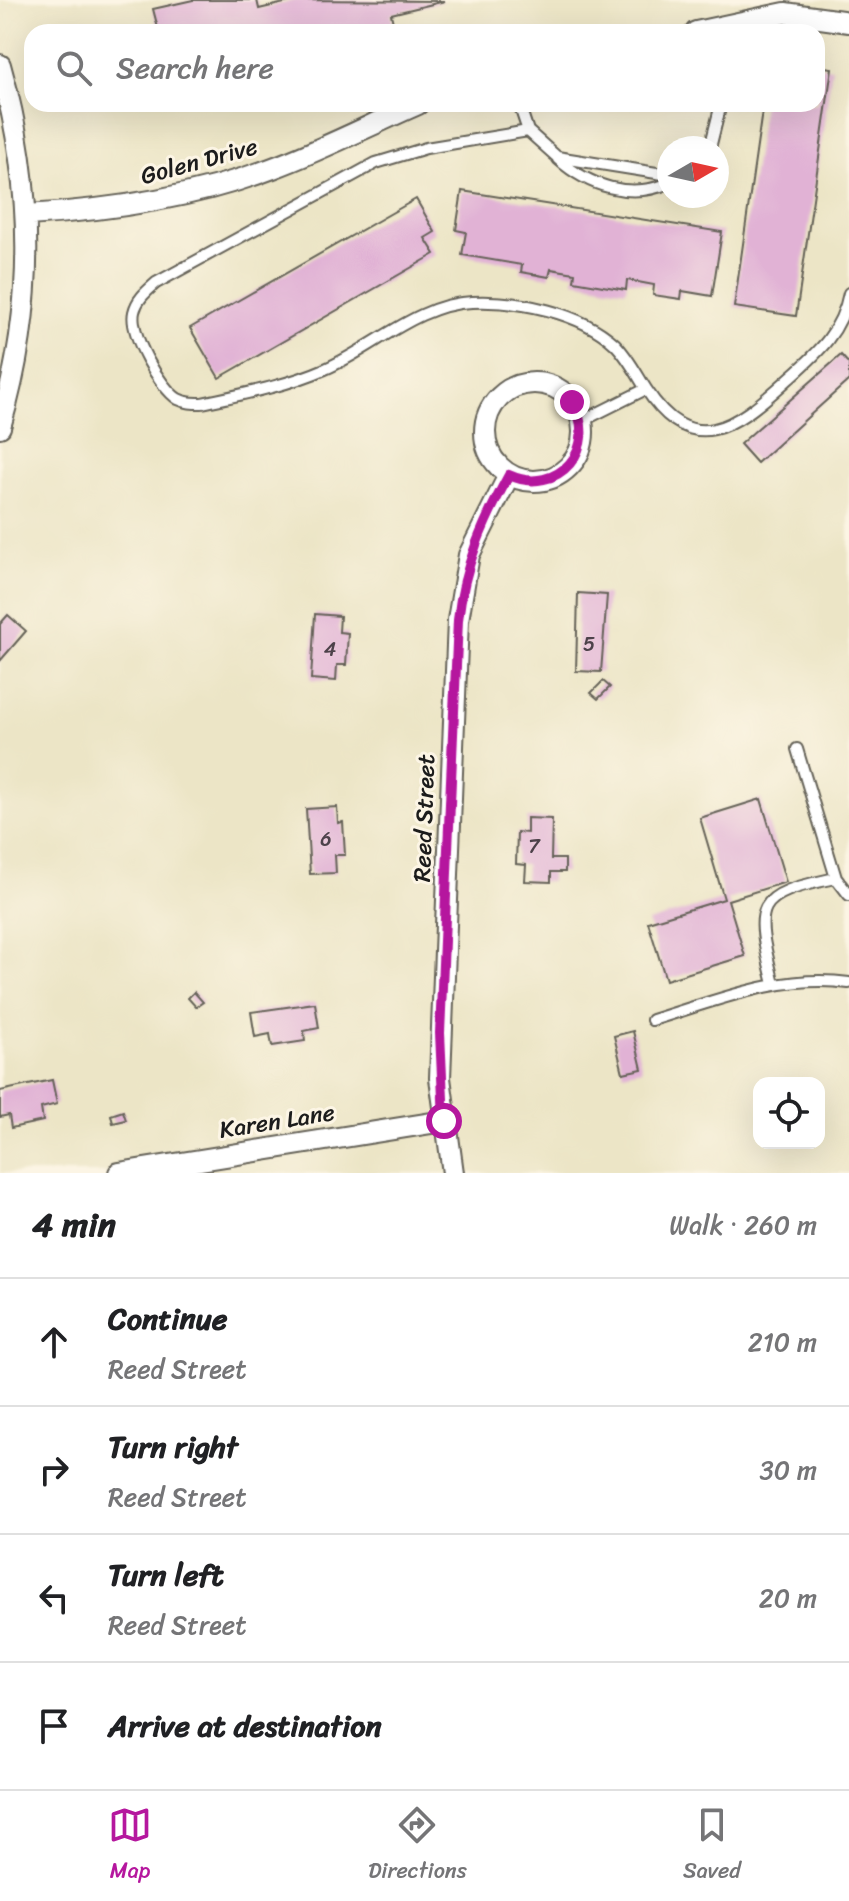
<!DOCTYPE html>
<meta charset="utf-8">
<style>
body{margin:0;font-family:Sriracha,sans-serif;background:#f6f6f6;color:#202124}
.controls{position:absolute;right:24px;bottom:24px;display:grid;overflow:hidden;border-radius:16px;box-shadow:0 8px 32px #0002}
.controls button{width:72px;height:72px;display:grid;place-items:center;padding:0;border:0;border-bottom:2px solid #e0e0e0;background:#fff;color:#202124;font:40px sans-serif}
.compass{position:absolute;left:657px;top:136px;width:72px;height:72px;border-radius:50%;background:#fff;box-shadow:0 8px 32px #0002;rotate:81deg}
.stop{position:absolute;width:24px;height:24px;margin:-18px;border:6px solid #b5179e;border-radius:50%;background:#fff}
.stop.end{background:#b5179e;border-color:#fff;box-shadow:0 2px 8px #0008}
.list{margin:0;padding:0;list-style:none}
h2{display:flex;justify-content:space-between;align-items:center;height:104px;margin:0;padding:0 32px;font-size:34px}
h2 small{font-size:26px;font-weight:400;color:#757577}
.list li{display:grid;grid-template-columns:52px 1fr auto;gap:24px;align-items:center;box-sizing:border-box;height:128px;padding:0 32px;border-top:2px solid #e0e0e0}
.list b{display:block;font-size:30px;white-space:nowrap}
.list p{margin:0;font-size:26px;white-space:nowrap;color:#757577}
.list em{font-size:26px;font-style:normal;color:#757577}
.icon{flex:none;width:44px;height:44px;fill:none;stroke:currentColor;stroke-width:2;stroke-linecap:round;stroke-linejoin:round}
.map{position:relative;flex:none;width:849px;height:1173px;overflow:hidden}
.search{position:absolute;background:#fff;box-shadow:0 8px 32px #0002;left:24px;right:24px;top:24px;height:88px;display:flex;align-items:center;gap:20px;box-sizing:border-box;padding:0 28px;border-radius:24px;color:#757577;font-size:30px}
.sheet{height:616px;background:#fff}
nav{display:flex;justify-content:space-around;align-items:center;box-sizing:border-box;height:112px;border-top:2px solid #e0e0e0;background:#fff;font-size:22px;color:#757577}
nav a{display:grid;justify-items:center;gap:4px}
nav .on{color:#b5179e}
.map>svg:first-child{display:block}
.building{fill:#e1b2d5}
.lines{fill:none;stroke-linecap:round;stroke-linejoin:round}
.lane-casing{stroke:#656258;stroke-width:14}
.street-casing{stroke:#656258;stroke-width:24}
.lane{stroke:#fff;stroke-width:10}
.street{stroke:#fff;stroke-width:20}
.route{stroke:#b5179e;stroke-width:10}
.labels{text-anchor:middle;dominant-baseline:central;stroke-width:6;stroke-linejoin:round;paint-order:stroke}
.number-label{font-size:20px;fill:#4d424a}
.street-label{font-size:24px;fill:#1c1c1c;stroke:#fcf5e5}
</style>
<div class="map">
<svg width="849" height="1173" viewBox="0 0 849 1173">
<rect width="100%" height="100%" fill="#fcf5e5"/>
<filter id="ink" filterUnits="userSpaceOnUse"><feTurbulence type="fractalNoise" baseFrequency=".0125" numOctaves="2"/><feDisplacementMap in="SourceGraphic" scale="16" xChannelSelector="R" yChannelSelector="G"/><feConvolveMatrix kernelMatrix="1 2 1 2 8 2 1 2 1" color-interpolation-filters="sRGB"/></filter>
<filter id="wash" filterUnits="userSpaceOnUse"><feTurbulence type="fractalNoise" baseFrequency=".006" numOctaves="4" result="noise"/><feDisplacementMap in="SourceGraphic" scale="32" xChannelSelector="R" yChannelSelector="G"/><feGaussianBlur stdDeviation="1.8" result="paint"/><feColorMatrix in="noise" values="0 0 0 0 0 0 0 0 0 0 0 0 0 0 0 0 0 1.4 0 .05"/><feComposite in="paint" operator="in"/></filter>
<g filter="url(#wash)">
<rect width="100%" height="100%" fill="#ece5c6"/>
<g id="blocks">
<path class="building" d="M193,0H257L259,9L297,0L445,1L391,14L395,32H159L153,9Z
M817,66L832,68L796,316L734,307L763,104H817Z
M462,191L722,232L712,296L682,291L681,299L653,295L654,285L627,280L626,290L574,281L575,273L551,269L549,277L521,272L522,265L462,255L466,232L456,230Z
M416,199L435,232L425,238L435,254L219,378L190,328Z
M841,355L849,364V380L757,463L740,444Z
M578,593L607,595L601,672L576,671Z
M315,614L340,616L339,632L348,633L346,665H337L336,681L311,679Z
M8,615L26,631L0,661V624Z
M603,681L610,687L598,699L591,693Z
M761,799L786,882L728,900L745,956L666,980L648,922L724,899L700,818Z
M337,807L338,823L343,822L345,855H335L336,873L310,874L306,809Z
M527,818L552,819L551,859H565V872H551V882L525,881L526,865L516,864L517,832L527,833Z
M194,992L203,1002L196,1007L188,998Z
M315,1003L319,1028L304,1031L305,1041L272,1046L270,1034L255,1037L251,1012Z
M633,1031L642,1069L623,1073L614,1036Z
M52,1080L57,1104L41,1108L43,1121L11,1128L9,1115L0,1117V1091Z
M123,1111L126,1120L113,1123L111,1115Z"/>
</g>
</g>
<g filter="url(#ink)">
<use href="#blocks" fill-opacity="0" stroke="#656258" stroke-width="2"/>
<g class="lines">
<defs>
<path id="lane" d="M519,104L528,131L426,148L376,163L156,283C147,291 137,299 134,312C129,333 160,388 178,399C186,403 193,403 202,403C243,394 286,386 325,369C374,348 417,304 472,302C518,300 580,312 615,344C628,357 636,373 646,389C692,460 735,427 784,383C814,356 841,335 849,293
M528,131L557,157L669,175
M710,148L721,104
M558,159C588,186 630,200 669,183
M582,421L646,389
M797,749L836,878L849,895
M774,984C754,904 752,895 836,878
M652,1020C716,1001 781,973 849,983"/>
<path id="street" d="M696,32L785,13L849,22
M0,65C34,185 36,306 0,427
M28,215C111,210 195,198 273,168C322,150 370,125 418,104
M485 432a49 49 0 1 1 98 0a49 49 0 1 1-98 0Z
M119,1173L444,1121
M453,1173L440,1078L458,620L469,555L509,475"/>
</defs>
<use href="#lane" class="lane-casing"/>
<use href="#street" class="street-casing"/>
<use href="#lane" class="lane"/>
<use href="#street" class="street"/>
</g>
</g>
<g class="lines" filter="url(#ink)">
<path class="route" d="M444,1121L440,1033L458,620C464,565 483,523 509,475C558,497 601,447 572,402"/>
</g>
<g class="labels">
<g class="number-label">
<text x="589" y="644">5</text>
<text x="330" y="649">4</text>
<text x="326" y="839">6</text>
<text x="534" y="846">7</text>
</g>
<g class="street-label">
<text transform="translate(199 161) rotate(-15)">Golen Drive</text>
<text transform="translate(424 818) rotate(-88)">Reed Street</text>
<text transform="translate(277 1121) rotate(-9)">Karen Lane</text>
</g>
</g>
</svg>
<div class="controls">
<button><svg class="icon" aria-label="locate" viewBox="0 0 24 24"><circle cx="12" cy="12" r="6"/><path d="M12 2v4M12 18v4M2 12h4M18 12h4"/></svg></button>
</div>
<svg class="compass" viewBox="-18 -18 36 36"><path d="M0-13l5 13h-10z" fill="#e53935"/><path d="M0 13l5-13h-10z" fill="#757577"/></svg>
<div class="stop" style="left:444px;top:1121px"></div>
<div class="stop end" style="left:572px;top:402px"></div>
<div class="search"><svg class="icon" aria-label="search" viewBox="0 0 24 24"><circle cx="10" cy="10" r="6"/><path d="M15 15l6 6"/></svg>Search here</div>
</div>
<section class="sheet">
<h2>4 min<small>Walk · 260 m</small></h2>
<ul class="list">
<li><svg class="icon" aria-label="ahead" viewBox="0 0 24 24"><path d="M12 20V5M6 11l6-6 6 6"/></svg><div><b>Continue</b><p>Reed Street</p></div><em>210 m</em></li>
<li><svg class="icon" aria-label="right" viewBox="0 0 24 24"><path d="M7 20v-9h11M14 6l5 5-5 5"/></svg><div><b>Turn right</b><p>Reed Street</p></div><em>30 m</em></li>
<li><svg class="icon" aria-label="left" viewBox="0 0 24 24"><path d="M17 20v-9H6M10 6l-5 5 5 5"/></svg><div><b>Turn left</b><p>Reed Street</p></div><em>20 m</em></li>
<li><svg class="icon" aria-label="arrive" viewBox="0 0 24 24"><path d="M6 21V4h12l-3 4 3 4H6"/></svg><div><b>Arrive at destination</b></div></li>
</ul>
</section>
<nav>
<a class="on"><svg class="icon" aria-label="map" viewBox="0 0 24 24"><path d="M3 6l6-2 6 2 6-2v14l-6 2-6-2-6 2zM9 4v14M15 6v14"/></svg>Map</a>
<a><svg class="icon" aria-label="directions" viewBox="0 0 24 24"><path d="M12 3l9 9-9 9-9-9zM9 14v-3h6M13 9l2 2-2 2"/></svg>Directions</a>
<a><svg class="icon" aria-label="saved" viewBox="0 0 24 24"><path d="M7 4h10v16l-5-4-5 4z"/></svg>Saved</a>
</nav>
